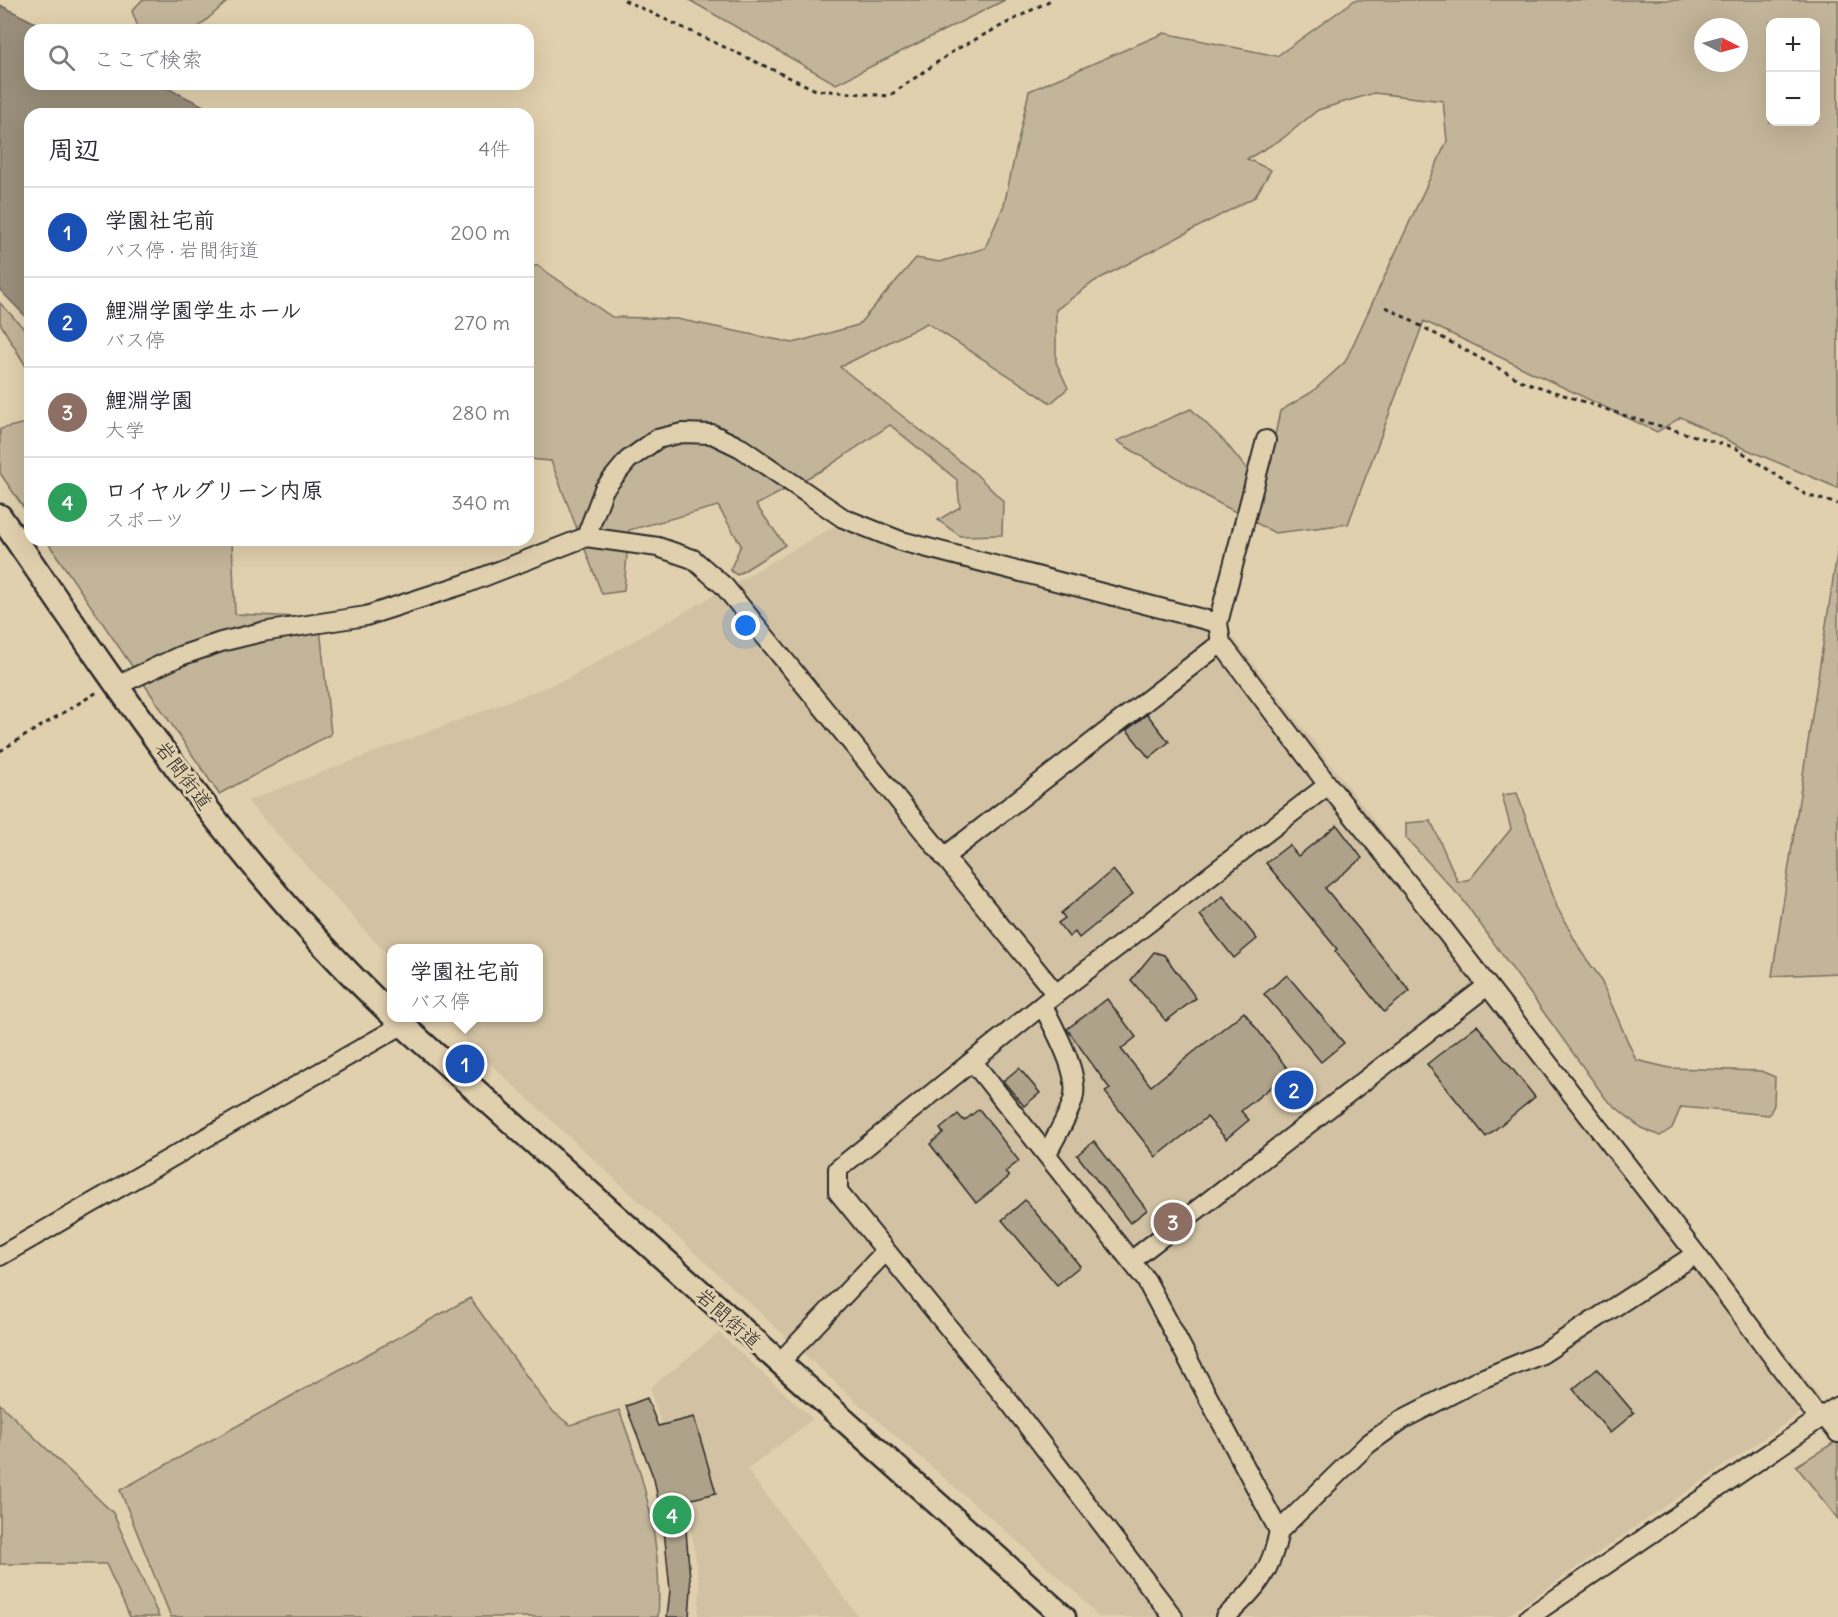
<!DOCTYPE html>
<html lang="ja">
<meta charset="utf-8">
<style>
body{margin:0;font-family:Delius,"Klee One",sans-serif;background:#f7f7f7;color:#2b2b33}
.controls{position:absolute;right:18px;top:18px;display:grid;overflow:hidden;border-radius:12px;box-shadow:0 6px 24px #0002}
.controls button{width:54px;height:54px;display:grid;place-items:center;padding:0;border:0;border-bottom:2px solid #e1e1e2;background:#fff;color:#2b2b33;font:30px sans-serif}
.compass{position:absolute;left:1694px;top:18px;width:54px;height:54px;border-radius:50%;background:#fff;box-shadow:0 6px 24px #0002;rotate:96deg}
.you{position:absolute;left:746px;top:626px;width:21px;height:21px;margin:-15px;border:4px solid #fff;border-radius:50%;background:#1a73e8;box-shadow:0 0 0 9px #1a73e833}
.badge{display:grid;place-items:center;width:39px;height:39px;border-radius:50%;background:#d1495b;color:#fff;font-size:20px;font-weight:700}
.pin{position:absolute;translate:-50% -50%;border:3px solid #fff;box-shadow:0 2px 6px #0006}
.popup{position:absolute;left:387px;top:944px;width:156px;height:78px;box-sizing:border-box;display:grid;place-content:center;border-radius:12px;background:#fff;filter:drop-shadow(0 2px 4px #0005);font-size:20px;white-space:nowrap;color:#7c7c81}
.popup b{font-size:22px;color:#2b2b33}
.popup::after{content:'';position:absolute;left:50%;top:100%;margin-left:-12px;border:12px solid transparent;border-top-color:#fff}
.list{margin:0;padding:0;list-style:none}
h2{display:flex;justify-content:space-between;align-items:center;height:78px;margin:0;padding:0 24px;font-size:26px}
h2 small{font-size:20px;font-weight:400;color:#7c7c81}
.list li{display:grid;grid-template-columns:39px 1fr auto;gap:18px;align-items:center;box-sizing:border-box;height:90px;padding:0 24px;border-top:2px solid #e1e1e2}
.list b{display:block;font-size:22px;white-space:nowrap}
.list p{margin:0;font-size:20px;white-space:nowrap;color:#7c7c81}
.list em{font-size:20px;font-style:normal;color:#7c7c81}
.icon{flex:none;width:33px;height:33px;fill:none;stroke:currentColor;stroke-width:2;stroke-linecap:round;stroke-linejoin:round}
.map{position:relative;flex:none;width:1838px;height:1617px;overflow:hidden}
.search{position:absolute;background:#fff;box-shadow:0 6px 24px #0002;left:24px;top:24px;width:510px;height:66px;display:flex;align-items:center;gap:15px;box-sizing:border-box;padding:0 21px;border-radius:18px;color:#7c7c81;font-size:22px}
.panel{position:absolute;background:#fff;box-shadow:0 6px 24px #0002;left:24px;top:108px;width:510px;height:438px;border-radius:18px}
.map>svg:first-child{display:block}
.built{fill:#d2c2a3}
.green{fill:#c3b599;stroke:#777062;stroke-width:1.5;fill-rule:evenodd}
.water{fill:#988e7a;stroke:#6c665a;stroke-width:1.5}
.building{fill:#afa28a;stroke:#2b2b2b;stroke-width:1.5}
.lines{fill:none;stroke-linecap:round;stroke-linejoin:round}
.minor-casing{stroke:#2b2b2b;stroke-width:22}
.major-casing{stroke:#2b2b2b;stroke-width:27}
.path{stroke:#2b2b2b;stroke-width:3;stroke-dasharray:4.5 4.5;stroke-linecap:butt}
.minor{stroke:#e1d0ae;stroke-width:18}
.major{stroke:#e1d0ae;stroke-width:22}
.labels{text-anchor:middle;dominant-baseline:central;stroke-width:6;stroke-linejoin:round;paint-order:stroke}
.street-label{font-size:20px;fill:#2b2b2b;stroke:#e1d0ae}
</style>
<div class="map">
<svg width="1838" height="1617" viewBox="0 0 1838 1617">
<rect width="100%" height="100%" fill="#e1d0ae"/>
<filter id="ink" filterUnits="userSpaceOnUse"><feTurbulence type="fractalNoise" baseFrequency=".0167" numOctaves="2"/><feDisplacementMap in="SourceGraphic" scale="12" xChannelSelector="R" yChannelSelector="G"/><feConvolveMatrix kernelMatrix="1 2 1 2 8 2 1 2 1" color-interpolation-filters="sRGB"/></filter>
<g filter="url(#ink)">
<path class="built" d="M840,523L1215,614L1821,1399L1505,1617H1098L1076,1592L853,1399L470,1045L445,1018H538V948H392L391,959L247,801L567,679Z
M719,1333L813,1419L747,1470L859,1617H698L700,1587L689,1515L650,1388Z"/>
<path class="green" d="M142,0H229L195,30H139L132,11Z
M689,0H1005L836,84Z
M1355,0H1838V488L1741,447L1681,417L1657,432L1424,321L1348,524L1275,533L1211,499L1117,441L1191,409L1225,442L1258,483L1273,445L1280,411L1312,392L1345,362L1447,141L1443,101L1374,93L1318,110L1282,139L1247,159L1271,170L1255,197L1095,281L1056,310V362L1068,388L1051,403L927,323L840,367L976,474L1003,501L1002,535L960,536L938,520L960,507L957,480L890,425L826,468L756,505L785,545L737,575L730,570L741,545L718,506L629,530L624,591L602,594L551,461L528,459V266H538L612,317L677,319L793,343L858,325L916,258L940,262L985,248L1004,205L1029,91L1164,33L1277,56ZM1770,22H1816V122H1770ZM1703,27H1739V63H1703Z
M0,303L30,335V373L0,323Z
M30,422V517L0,473V429Z
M46,540H232L235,614L319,618L331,734L219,794Z
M1838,547V973L1772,976Z
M1517,793L1557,907L1582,953L1599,976L1636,1060L1670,1068L1761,1071L1775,1077L1774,1105L1769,1115L1681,1107L1672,1128L1660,1136L1641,1128L1606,1099L1463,900L1406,838V823L1431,821L1458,882L1470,879L1511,829L1502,795Z
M470,1298L551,1410L570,1425L619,1410C644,1476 663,1546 658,1617H171L120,1490Z
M0,1404L113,1513L159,1617H130L106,1564H0Z
M1838,1440V1519L1796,1466Z"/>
<path class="water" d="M0,5L49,30H30V84H159L220,114H30V321L0,290Z"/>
<path class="building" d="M1147,714L1169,742L1149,758L1127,730Z
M1337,825L1362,858L1325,888L1410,991L1384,1012L1335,951L1337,949L1266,863L1289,845L1298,856Z
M1113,870L1133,894L1079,938L1075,932L1069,937L1058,923L1065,918L1061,913Z
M1223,896L1257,939L1234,958L1200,915Z
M1154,952L1164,955L1196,998L1166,1021L1131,980Z
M1287,975L1344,1043L1321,1062L1264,994Z
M1107,999L1136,1037L1121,1049L1151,1086L1244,1012L1290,1072L1241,1111L1249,1120L1226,1139L1207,1117L1156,1157L1105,1092L1110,1089L1067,1029Z
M1477,1025L1535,1097L1486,1137L1427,1064Z
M1019,1068L1040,1093L1024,1106L1003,1081Z
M979,1109L1019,1161L1005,1172L1009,1177L976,1203L930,1144L943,1133L940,1129L958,1114L964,1121Z
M1094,1141L1147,1210L1130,1223L1077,1155Z
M1025,1200L1080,1266L1057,1285L1002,1220Z
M1597,1369L1634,1413L1610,1433L1573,1389Z
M647,1398L658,1426L694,1417L716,1493L680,1502L686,1531L691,1590L689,1617H667L670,1590L664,1530L654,1479L626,1406Z"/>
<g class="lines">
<defs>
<path id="minor" d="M1266,440L1218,623L1221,643L1328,785L1411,887L1696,1254L1814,1412L1824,1416L1838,1433
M586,537L604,489L628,460L657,439L682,433L712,434L741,448L843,518L901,541L1218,623
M116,686L180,656L221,642L262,632L366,616L465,584L586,537L658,547L693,559L724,586L1056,994
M944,857L1221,643
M1043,1005C1054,1030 1081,1073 1073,1100C1067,1119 1055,1137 1047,1154
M973,1062L1146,1280L1279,1531
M0,1256L402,1025
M1132,1260L1487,986
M779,1363L886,1251
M1173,1617L1010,1403L838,1192V1169L1056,994L1328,785
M1225,1617C1256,1589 1271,1573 1279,1531L1368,1444L1403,1419L1479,1380L1542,1354L1696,1254
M1529,1617L1838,1406"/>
<path id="major" d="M0,516C119,690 238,870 392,1015
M395,1018L1064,1617"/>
</defs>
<use href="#minor" class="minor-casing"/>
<use href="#major" class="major-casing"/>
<path class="path" d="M624,0L816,90L889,96L955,50L1051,0
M1386,307L1522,381L1629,417L1736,448L1806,495L1838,504
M0,751L99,691"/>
<use href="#minor" class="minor"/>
<use href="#major" class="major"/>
</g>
</g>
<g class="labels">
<g class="street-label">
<text transform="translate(184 775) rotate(53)">岩間街道</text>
<text transform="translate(729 1318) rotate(42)">岩間街道</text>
</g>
</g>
</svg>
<div class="controls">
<button>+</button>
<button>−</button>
</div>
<svg class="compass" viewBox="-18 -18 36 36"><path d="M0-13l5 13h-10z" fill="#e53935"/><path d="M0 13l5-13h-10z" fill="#7c7c81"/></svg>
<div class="you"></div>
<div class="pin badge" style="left:465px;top:1064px;background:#1a4fb4">1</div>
<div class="popup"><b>学園社宅前</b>バス停</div>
<div class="pin badge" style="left:1294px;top:1090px;background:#1a4fb4">2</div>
<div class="pin badge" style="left:1173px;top:1222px;background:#8d6e63">3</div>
<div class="pin badge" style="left:672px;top:1515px;background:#2e9e5b">4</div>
<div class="search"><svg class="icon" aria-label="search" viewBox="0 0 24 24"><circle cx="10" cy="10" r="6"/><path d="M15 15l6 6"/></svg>ここで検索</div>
<section class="panel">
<h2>周辺<small>4件</small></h2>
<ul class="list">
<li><span class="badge" style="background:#1a4fb4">1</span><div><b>学園社宅前</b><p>バス停 · 岩間街道</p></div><em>200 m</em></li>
<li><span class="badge" style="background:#1a4fb4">2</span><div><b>鯉淵学園学生ホール</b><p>バス停</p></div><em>270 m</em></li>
<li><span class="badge" style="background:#8d6e63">3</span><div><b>鯉淵学園</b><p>大学</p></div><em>280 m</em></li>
<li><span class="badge" style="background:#2e9e5b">4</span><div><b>ロイヤルグリーン内原</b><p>スポーツ</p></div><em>340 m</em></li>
</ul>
</section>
</div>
